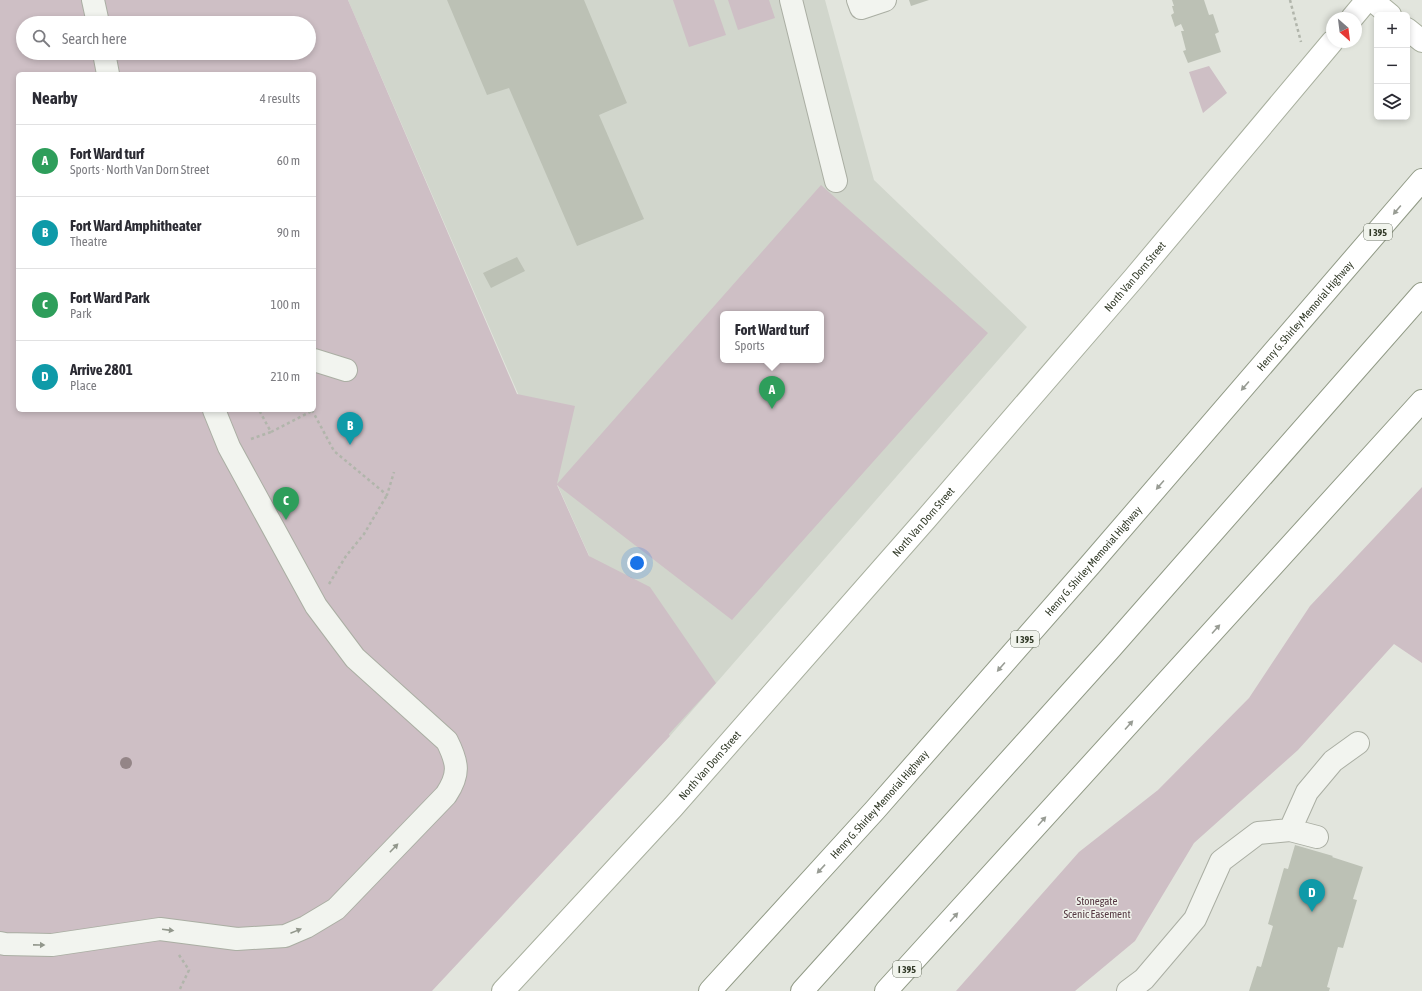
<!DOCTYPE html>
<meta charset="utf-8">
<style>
body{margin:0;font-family:"Asap Condensed",sans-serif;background:#f2f2f3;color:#2b2b33}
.controls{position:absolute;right:12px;top:12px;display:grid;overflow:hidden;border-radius:6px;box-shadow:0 2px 6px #0003}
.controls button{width:36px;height:36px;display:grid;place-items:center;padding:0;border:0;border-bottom:1px solid #e1e1e2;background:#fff;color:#2b2b33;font:20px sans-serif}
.compass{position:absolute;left:1326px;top:12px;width:36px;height:36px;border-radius:50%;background:#fff;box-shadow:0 2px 6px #0003;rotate:152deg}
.you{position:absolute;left:637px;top:563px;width:14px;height:14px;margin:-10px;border:3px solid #fff;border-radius:50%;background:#1a73e8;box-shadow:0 0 0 6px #1a73e833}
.badge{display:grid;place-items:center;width:26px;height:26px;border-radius:50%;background:#0b8043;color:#fff;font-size:13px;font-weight:700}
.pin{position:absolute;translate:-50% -33px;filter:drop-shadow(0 1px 2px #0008)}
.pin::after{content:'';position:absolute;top:21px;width:14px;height:12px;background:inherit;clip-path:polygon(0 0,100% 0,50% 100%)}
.popup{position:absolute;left:720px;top:311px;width:104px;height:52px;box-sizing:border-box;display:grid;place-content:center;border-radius:6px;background:#fff;filter:drop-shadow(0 1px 3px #0005);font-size:13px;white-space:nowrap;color:#7c7c81}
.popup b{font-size:15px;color:#2b2b33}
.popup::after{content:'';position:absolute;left:50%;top:100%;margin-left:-8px;border:8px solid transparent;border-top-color:#fff}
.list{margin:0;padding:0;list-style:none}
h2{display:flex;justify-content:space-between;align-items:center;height:52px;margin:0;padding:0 16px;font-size:17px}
h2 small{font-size:13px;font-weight:400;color:#7c7c81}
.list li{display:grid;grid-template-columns:26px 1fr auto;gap:12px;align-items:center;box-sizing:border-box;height:72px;padding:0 16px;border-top:1px solid #e1e1e2}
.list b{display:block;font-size:15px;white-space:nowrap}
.list p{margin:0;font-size:13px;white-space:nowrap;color:#7c7c81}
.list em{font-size:13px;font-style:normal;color:#7c7c81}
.icon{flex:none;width:22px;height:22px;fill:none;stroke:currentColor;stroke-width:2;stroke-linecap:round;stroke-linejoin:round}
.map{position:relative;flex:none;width:1422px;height:991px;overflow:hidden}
.search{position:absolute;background:#fff;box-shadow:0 2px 6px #0003;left:16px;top:16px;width:300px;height:44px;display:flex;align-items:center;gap:10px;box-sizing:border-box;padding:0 14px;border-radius:22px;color:#7c7c81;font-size:15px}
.panel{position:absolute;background:#fff;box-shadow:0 2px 6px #0003;left:16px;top:72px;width:300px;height:340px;border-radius:6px}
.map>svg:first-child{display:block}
.built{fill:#d1d6cc;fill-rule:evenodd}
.green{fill:#cebfc5;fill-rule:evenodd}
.building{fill:#bcc1b5}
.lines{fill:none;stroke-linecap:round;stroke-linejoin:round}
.minor-casing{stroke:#aaaea3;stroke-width:24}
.major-casing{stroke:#a8af9e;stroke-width:24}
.highway-casing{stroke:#919a86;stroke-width:24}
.path{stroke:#b1b5ab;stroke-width:2.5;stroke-dasharray:3 3;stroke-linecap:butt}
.minor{stroke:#f2f4ef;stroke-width:22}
.major{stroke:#fff;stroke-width:22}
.highway{stroke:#fff;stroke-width:22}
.tree{fill:#948587}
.oneway{fill:#989c94}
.oneway2{fill:#92978c}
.labels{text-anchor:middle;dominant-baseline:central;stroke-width:3;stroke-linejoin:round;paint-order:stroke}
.shield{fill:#f0f3ec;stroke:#6b7263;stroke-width:1}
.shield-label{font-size:10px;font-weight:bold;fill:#323a28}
.street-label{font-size:11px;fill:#323a28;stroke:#f0f3ec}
.park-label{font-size:11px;fill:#543741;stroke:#f0f3ec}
</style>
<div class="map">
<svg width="1422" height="991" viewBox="0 0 1422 991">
<rect width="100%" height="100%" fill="#e2e5dd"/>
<path class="built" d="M348,0H825L874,180L1027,327L670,736L557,484ZM723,314H821V360H723Z"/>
<path class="green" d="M0,0H348L517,394L575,406L557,484L821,185L988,333L732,620L557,485L589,556L650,587L716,683L669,734L670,736L432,991H0ZM23,23H309V53H23ZM18,74H314V410H18ZM723,314H821V360H723Z
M673,0H714L726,35L689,47Z
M728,0H769L775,18L738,30Z
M1209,66L1227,93L1203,113L1189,72Z
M1422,487V663L1394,644L1298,750L1194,843L1135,941L1075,991H956L1079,852L1158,790L1249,698L1310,606Z"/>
<path class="building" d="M447,0H584L627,103L599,115L644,219L577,246L509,88L487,95Z
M909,0H929L911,6Z
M1172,0H1204L1209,15L1213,14L1219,32L1215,34L1221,52L1188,63L1183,51L1186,50L1181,31H1184L1181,24L1175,27L1171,15L1174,13L1172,6H1174Z
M517,257L525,271L491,288L483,273Z
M1295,845L1333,856L1332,857L1363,867L1353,899L1357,900L1343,948L1338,947L1327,987L1330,988L1329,991H1249L1257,966L1261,967L1273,926L1268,924L1284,868L1288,869Z"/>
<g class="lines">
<defs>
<path id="minor" d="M93,0L98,23
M791,0L836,181
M858,0L861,8L885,0
M104,53L108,74
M314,360L346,370
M1290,830L1317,837
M0,943L5,944L52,945L160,929L237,939L285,936L306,927L336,909L446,795C460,774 458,763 447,741L355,658L316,606L229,447L214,410
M1128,991L1144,979L1195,919L1221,861L1258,833L1290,830L1307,792L1333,761L1358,743"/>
<g id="major">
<path d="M1372,0L1390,15"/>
<path d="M1352,18L1367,0"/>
<path d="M1407,29L1422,41"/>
<path id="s1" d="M503,991L673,807L926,519L1134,278L1332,42"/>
</g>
<g id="highway">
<path id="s2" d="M710,991L875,810L1090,565L1422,180"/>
<path d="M802,991L1110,649L1422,294"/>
<path d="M886,991L1422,401"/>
</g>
</defs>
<use href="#minor" class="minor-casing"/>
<use href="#major" class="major-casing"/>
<use href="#highway" class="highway-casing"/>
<path class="path" d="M1290,0L1301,42
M314,386V392
M312,410L334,451L387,495L394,472
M271,432L312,411
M251,439L271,432L259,410
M329,584L346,556L364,534L387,495
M179,955L189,970L179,991"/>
<use href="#minor" class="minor"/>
<use href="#major" class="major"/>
<use href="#highway" class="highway"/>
</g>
<circle class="tree" cx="126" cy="763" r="6"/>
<defs><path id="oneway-solid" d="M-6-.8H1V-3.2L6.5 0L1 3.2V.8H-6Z"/></defs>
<g class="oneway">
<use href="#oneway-solid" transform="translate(1397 210) rotate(130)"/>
<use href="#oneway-solid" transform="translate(1245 386) rotate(131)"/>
<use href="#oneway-solid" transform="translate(1160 485) rotate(131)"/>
<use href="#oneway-solid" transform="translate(1216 629) rotate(-48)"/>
<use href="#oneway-solid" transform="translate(1001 667) rotate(131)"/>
<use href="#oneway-solid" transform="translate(1129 725) rotate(-48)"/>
<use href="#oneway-solid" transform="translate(1042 821) rotate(-48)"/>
<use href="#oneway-solid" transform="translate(821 869) rotate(133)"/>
<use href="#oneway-solid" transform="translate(954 917) rotate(-48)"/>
</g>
<g class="oneway2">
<use href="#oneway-solid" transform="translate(394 848) rotate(-46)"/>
<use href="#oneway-solid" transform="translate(168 930) rotate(7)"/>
<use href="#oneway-solid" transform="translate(296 931) rotate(-22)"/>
<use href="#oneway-solid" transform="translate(39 945) rotate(1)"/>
</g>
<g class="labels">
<g class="shield">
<rect x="1364" y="224" width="28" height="16" rx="3"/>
<rect x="1011" y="631" width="28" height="16" rx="3"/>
<rect x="893" y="961" width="28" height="16" rx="3"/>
</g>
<g class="shield-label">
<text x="1378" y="232">I 395</text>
<text x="1025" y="639">I 395</text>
<text x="907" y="969">I 395</text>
</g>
<g class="street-label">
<text stroke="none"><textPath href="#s1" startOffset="954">North Van Dorn Street</textPath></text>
<text stroke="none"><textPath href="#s2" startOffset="900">Henry G. Shirley Memorial Highway</textPath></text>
<text stroke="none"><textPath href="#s1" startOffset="630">North Van Dorn Street</textPath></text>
<text stroke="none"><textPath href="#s2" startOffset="576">Henry G. Shirley Memorial Highway</textPath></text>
<text stroke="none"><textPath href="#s1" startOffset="306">North Van Dorn Street</textPath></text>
<text stroke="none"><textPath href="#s2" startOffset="252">Henry G. Shirley Memorial Highway</textPath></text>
</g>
<g class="park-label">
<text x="1097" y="901">Stonegate<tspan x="1097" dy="13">Scenic Easement</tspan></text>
</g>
</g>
</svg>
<div class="controls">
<button>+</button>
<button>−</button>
<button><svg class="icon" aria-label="layers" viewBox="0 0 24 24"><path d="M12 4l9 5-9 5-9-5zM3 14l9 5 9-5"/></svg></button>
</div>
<svg class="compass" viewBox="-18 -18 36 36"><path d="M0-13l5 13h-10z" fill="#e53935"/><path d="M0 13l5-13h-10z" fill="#7c7c81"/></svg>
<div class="you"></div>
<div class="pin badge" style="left:772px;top:409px;background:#2e9e5b">A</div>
<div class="popup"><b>Fort Ward turf</b>Sports</div>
<div class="pin badge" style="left:350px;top:445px;background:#0f9aa8">B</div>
<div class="pin badge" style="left:286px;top:520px;background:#2e9e5b">C</div>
<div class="pin badge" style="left:1312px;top:912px;background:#0f9aa8">D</div>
<div class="search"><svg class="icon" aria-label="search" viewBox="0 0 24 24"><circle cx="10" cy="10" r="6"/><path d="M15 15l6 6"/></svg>Search here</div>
<section class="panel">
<h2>Nearby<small>4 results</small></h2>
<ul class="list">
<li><span class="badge" style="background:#2e9e5b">A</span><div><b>Fort Ward turf</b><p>Sports · North Van Dorn Street</p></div><em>60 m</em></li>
<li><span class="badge" style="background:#0f9aa8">B</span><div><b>Fort Ward Amphitheater</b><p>Theatre</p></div><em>90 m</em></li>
<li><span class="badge" style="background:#2e9e5b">C</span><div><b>Fort Ward Park</b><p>Park</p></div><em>100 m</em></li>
<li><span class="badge" style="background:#0f9aa8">D</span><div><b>Arrive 2801</b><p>Place</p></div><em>210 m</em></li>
</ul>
</section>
</div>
